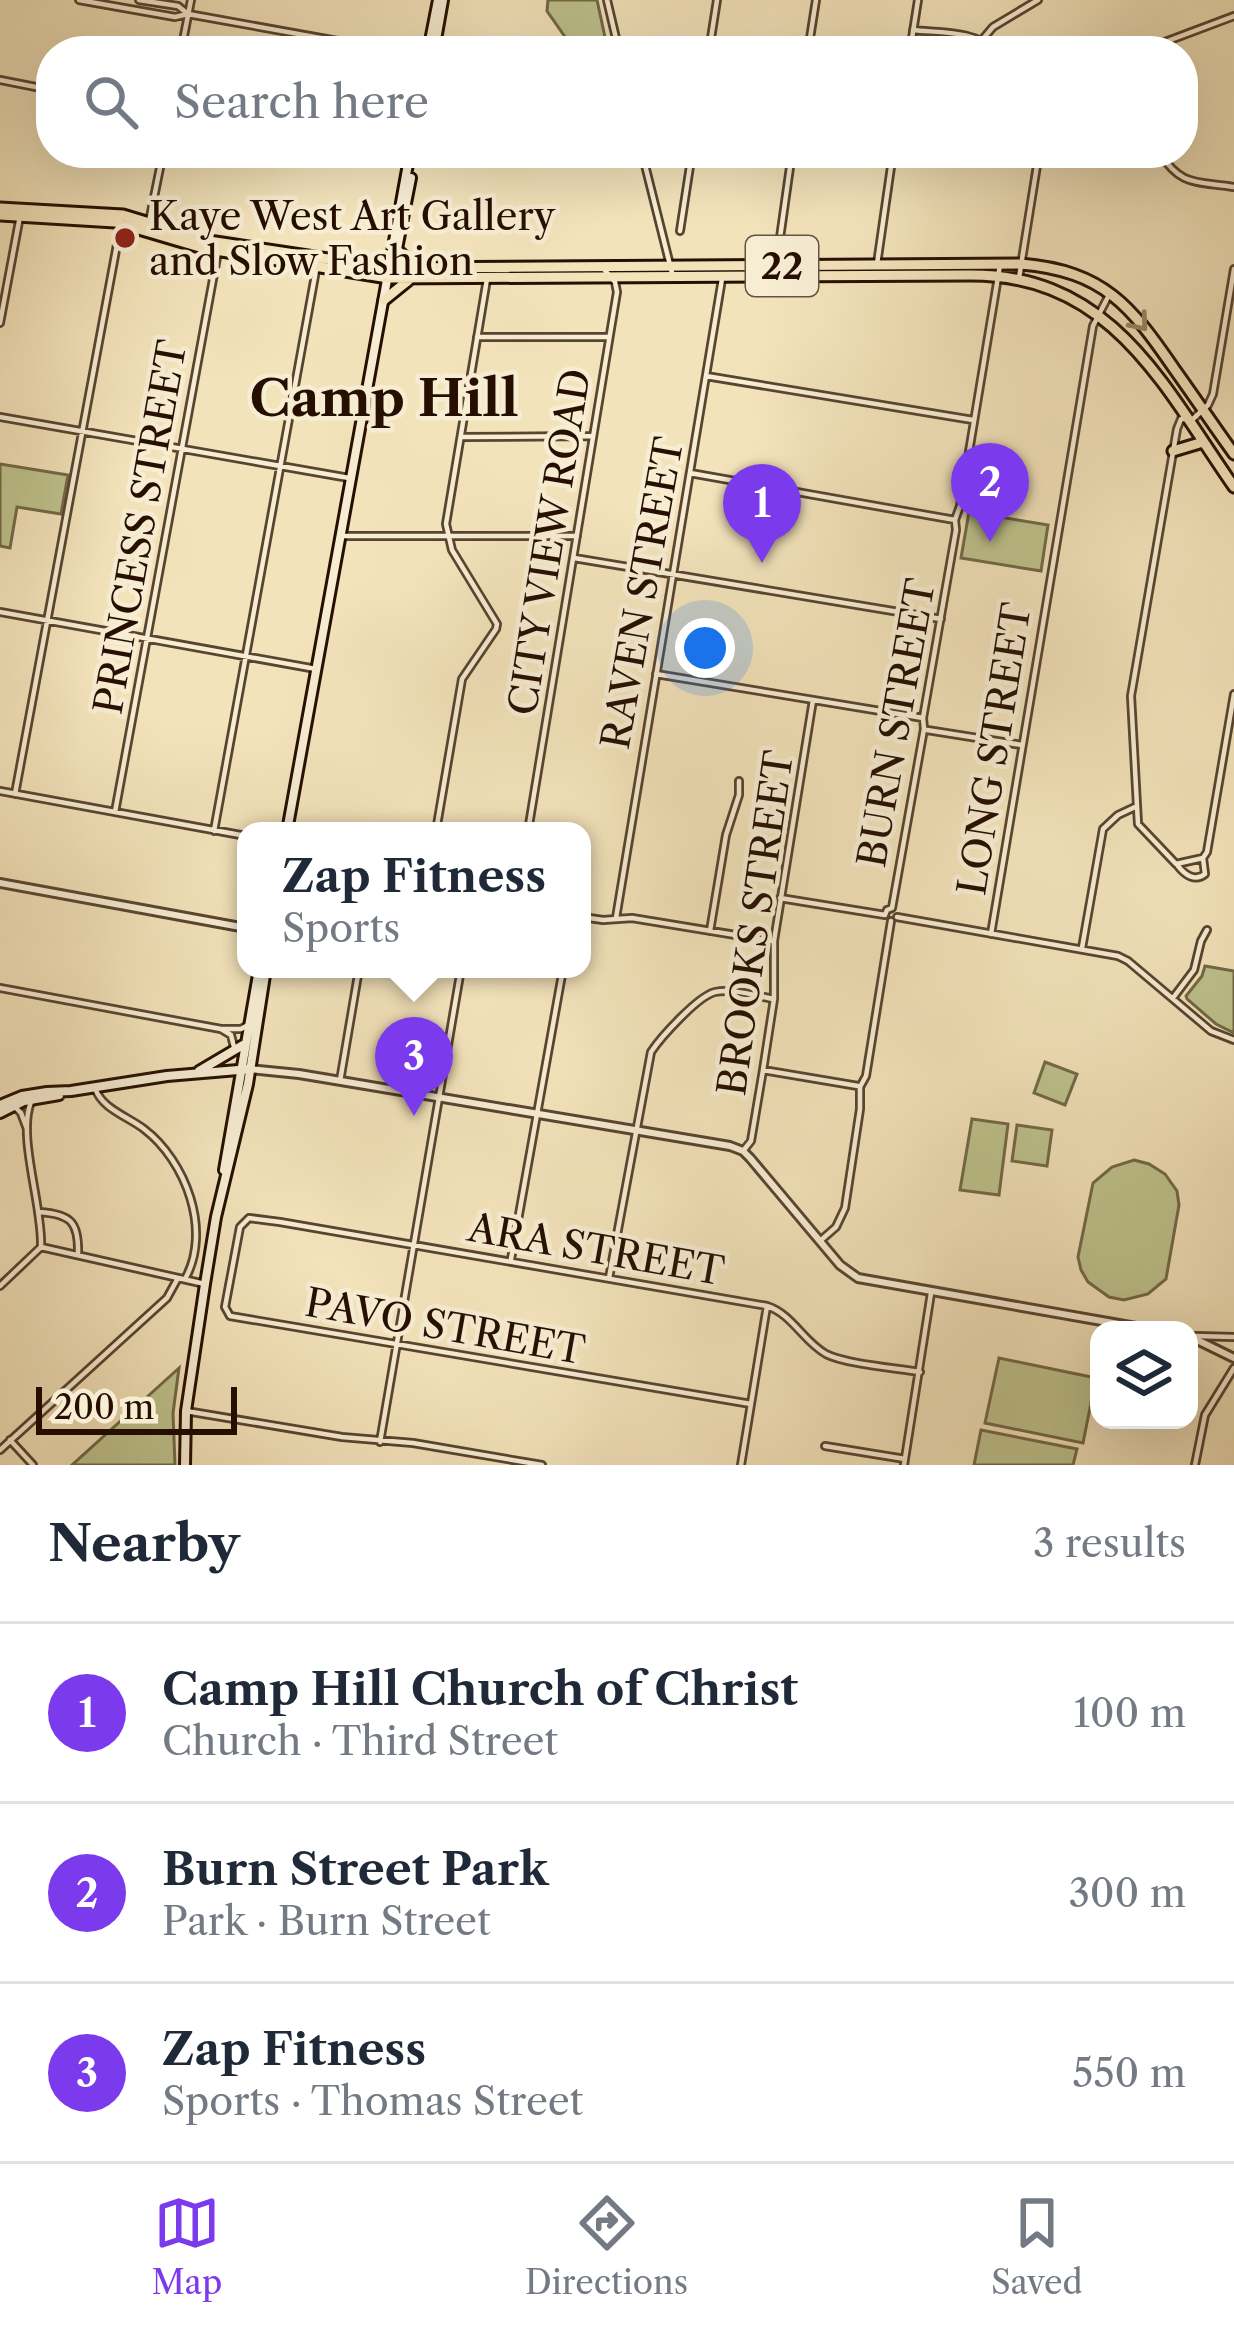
<!DOCTYPE html>
<meta charset="utf-8">
<style>
body{margin:0;font-family:"Libre Caslon Text",serif;background:#f2f2f3;color:#1f2937}
.controls{position:absolute;right:36px;bottom:36px;display:grid;overflow:hidden;border-radius:24px;box-shadow:0 12px 48px #0002}
.controls button{width:108px;height:108px;display:grid;place-items:center;padding:0;border:0;border-bottom:3px solid #e0e1e3;background:#fff;color:#1f2937;font:60px sans-serif}
.scale{position:absolute;left:36px;bottom:30px;width:201px;box-sizing:border-box;padding-left:12px;border:6px solid #260f01;border-top:0;font-size:33px;line-height:42px;white-space:nowrap;color:#260f01;-webkit-text-stroke:9px #f7edd3;paint-order:stroke}
.you{position:absolute;left:705px;top:648px;width:42px;height:42px;margin:-30px;border:9px solid #fff;border-radius:50%;background:#1a73e8;box-shadow:0 0 0 18px #1a73e833}
.badge{display:grid;place-items:center;width:78px;height:78px;border-radius:50%;background:#7c3aed;color:#fff;font-size:39px;font-weight:700}
.pin{position:absolute;translate:-50% -99px;filter:drop-shadow(0 3px 6px #0008)}
.pin::after{content:'';position:absolute;top:63px;width:42px;height:36px;background:inherit;clip-path:polygon(0 0,100% 0,50% 100%)}
.popup{position:absolute;left:237px;top:822px;width:354px;height:156px;box-sizing:border-box;display:grid;place-content:center;border-radius:24px;background:#fff;filter:drop-shadow(0 3px 9px #0005);font-size:39px;white-space:nowrap;color:#747a83}
.popup b{font-size:45px;color:#1f2937}
.popup::after{content:'';position:absolute;left:50%;top:100%;margin-left:-24px;border:24px solid transparent;border-top-color:#fff}
.list{margin:0;padding:0;list-style:none}
h2{display:flex;justify-content:space-between;align-items:center;height:156px;margin:0;padding:0 48px;font-size:51px}
h2 small{font-size:39px;font-weight:400;color:#747a83}
.list li{display:grid;grid-template-columns:78px 1fr auto;gap:36px;align-items:center;box-sizing:border-box;height:180px;padding:0 48px;border-top:3px solid #e0e1e3}
.list b{display:block;font-size:45px;white-space:nowrap}
.list p{margin:0;font-size:39px;white-space:nowrap;color:#747a83}
.list em{font-size:39px;font-style:normal;color:#747a83}
.icon{flex:none;width:66px;height:66px;fill:none;stroke:currentColor;stroke-width:2;stroke-linecap:round;stroke-linejoin:round}
.map{position:relative;flex:none;width:1234px;height:1465px;overflow:hidden}
.search{position:absolute;background:#fff;box-shadow:0 12px 48px #0002;left:36px;right:36px;top:36px;height:132px;display:flex;align-items:center;gap:30px;box-sizing:border-box;padding:0 42px;border-radius:48px;color:#747a83;font-size:45px}
.sheet{height:696px;background:#fff}
nav{display:flex;justify-content:space-around;align-items:center;box-sizing:border-box;height:168px;border-top:3px solid #e0e1e3;background:#fff;font-size:33px;color:#747a83}
nav a{display:grid;justify-items:center;gap:6px}
nav .on{color:#7c3aed}
.map>svg:first-child{display:block}
.green{fill:#bec38e;stroke:#726948;stroke-width:3}
.lines{fill:none;stroke-linecap:round;stroke-linejoin:round}
.minor-casing{stroke:#594430;stroke-width:10}
.tertiary-casing{stroke:#594430;stroke-width:12}
.secondary-casing{stroke:#260f01;stroke-width:14}
.trunk-casing{stroke:#260f01;stroke-width:15}
.minor{stroke:#f7edd3;stroke-width:4.5}
.tertiary{stroke:#f7edd3;stroke-width:6}
.secondary{stroke:#f7edd3;stroke-width:8}
.trunk{stroke:#f3e3bb;stroke-width:9}
.oneway{stroke:#978467}
.poi-dot{fill:#8f2418;stroke:#f7edd3;stroke-width:4.5}
.labels{text-anchor:middle;dominant-baseline:central;stroke-width:9;stroke-linejoin:round;paint-order:stroke}
.shield{fill:#f7edd3;stroke:#655240;stroke-width:3}
.shield-label{font-size:36px;font-weight:bold;fill:#260f01}
.poi-label{font-size:39px;fill:#260f01;stroke:#f7edd3;text-anchor:start}
.street-label{font-size:39px;fill:#260f01;stroke:#f7edd3}
.district-label{font-size:51px;font-weight:bold;fill:#260f01;stroke:#f7edd3}
</style>
<div class="map">
<svg width="1234" height="1465" viewBox="0 0 1234 1465">
<rect width="100%" height="100%" fill="#f3e3bb"/>
<filter id="stains"><feTurbulence type="fractalNoise" baseFrequency=".00167" numOctaves="4"/><feColorMatrix values="0 0 0 0 .2 0 0 0 0 .09 0 0 0 0 .02 0 0 0 .5 -.17"/></filter>
<radialGradient id="worn" r=".72"><stop offset=".6" stop-color="#630" stop-opacity="0"/><stop offset="1" stop-color="#630" stop-opacity=".3"/></radialGradient>
<path class="green" d="M548,0H597L608,51H575L547,11Z
M0,464L68,475L61,514L17,507L10,548L0,546Z
M969,512L1048,525L1041,571L961,558Z
M1205,966L1234,971V1033L1216,1024L1187,999L1186,996L1202,976Z
M1045,1062L1077,1074L1065,1105L1034,1093Z
M972,1119L1008,1124L999,1195L960,1190Z
M1017,1125L1052,1130L1047,1166L1012,1161Z
M1134,1160L1149,1164L1165,1174L1177,1191L1179,1205L1166,1279L1148,1294L1124,1300L1109,1297L1088,1282L1081,1270L1078,1257L1093,1183L1112,1167Z
M999,1358L1096,1378L1083,1443L985,1423Z
M179,1368L173,1413L175,1465H72Z
M981,1430L1077,1449L1073,1465H974Z"/>
<g class="lines">
<defs>
<path id="minor" d="M79,0L175,17L188,14
M139,0L178,6L188,14L393,51
M607,0L619,51
M913,30C939,33 976,30 994,51
M982,40L993,27L1038,0
M181,51L191,0
M709,51L717,0
M808,51L816,0
M910,51L918,0
M1141,51L1234,16
M0,80L51,90
M642,153L673,277
M1160,153C1181,187 1197,181 1234,187
M149,222L163,153
M680,231L692,153
M877,264L893,153
M776,266L792,153
M1019,278L1039,153
M0,323L20,216
M477,337H609
M706,376L973,420
M0,417L349,478
M461,437L593,436
M690,473L955,520
M343,536H577
M574,558L941,619
M0,612L316,669
M656,674L923,718
M927,730L1022,745
M0,791L246,836
M15,794L121,223
M115,812L218,252
M214,831L316,270
M436,831L462,679L496,629L497,624L452,550L446,524L487,279
M528,831L617,292L615,282L602,267
M1203,858L1176,864L1138,824L1131,696L1177,429L1181,419H1193L1208,405L1213,394L1234,269
M1178,866C1185,875 1195,882 1205,874L1203,858L1207,852L1234,694
M780,898L885,915
M885,915L887,910L892,908L924,729L923,718L956,530L955,520L960,506L1000,265
M582,917L603,920L632,918L772,941
M897,917L1118,956L1128,961L1211,1031L1234,1040
M616,918L722,279
M710,931L726,835L739,795V781
M991,934L1093,326L1110,293
M1082,948L1103,829L1118,815L1135,807
M0,988L221,1029H241L248,1025
M1173,998L1194,970L1201,941L1207,930
M221,1029L231,1035L234,1047
M763,1070L858,1086
M340,1081L359,969
M95,1088C102,1109 127,1116 144,1129C186,1161 212,1231 185,1279
M16,1108L21,1113L27,1129
M743,1151L751,1141L763,1070L774,999V941L813,700
M39,1212C72,1214 79,1223 78,1255
M820,1241L836,1227L845,1208L860,1109V1087L866,1076L891,921
M41,1247L205,1284
M511,1259L563,969
M609,1278L651,1052C661,1037 698,996 715,992C732,988 756,996 774,999
M0,1286L41,1247C43,1207 17,1136 31,1102
M1195,1336L1234,1337
M751,1404L230,1316L225,1307L240,1227L249,1218L280,1222L767,1306C792,1314 803,1341 826,1354C845,1364 897,1368 920,1372
M186,1411L342,1437L413,1443L542,1465
M10,1440L33,1465
M380,1442L461,969
M825,1446L905,1459
M0,1450L167,1298L178,1278
M741,1465L767,1306
M904,1465L931,1293
M1195,1465L1205,1415L1234,1368"/>
<path id="tertiary" d="M0,883L246,928
M250,1069L299,1074L730,1146L743,1151L750,1158L840,1265L858,1278L1153,1330
M1189,1336L1234,1358"/>
<path id="secondary" d="M428,51L438,0
M434,51L443,0
M393,269L411,178
M287,831L410,153
M199,1071L243,1045
M0,1105L22,1096L47,1092L71,1091L167,1076L250,1069
M0,1113L24,1101L59,1095
M224,1170L259,969
M185,1465L186,1411L205,1284L216,1217L248,1084L266,969"/>
<path id="trunk" d="M0,208L123,215L209,241L388,268L1021,264C1104,271 1131,306 1175,370C1195,398 1214,426 1234,454
M0,215L115,222L203,248L388,278L971,275C1112,275 1163,385 1234,487
M397,250L415,267
M384,300L410,279
M1173,451L1203,442"/>
</defs>
<use href="#minor" class="minor-casing"/>
<use href="#tertiary" class="tertiary-casing"/>
<use href="#secondary" class="secondary-casing"/>
<use href="#trunk" class="trunk-casing"/>
<use href="#minor" class="minor"/>
<use href="#tertiary" class="tertiary"/>
<use href="#secondary" class="secondary"/>
<use href="#trunk" class="trunk"/>
</g>
<defs><path id="oneway-chevron" d="M-2-3.5L2.5 0L-2 3.5" fill="none" stroke-width="1.6" stroke-linecap="round" stroke-linejoin="round" transform="scale(3)"/></defs>
<use class="oneway" href="#oneway-chevron" transform="translate(1140 323) rotate(50)"/>
<circle class="poi-dot" cx="125" cy="238" r="12"/>
<g class="labels">
<rect class="shield" x="746" y="236" width="72" height="60" rx="9"/>
<g class="shield-label">
<text x="782" y="266">22</text>
</g>
<g class="poi-label">
<text x="149" y="216">Kaye West Art Gallery<tspan x="149" dy="45">and Slow Fashion</tspan></text>
</g>
<g class="street-label">
<text transform="translate(140 527) rotate(-80)">PRINCESS STREET</text>
<text transform="translate(549 542) rotate(-81)">CITY VIEW ROAD</text>
<text transform="translate(642 593) rotate(-80)">RAVEN STREET</text>
<text transform="translate(896 723) rotate(-80)">BURN STREET</text>
<text transform="translate(994 749) rotate(-81)">LONG STREET</text>
<text transform="translate(755 923) rotate(-82)">BROOKS STREET</text>
<text transform="translate(596 1249) rotate(10)">ARA STREET</text>
<text transform="translate(445 1326) rotate(10)">PAVO STREET</text>
</g>
<g class="district-label">
<text x="384" y="398">Camp Hill</text>
</g>
</g>
<rect width="100%" height="100%" filter="url(#stains)"/>
<rect width="100%" height="100%" fill="url(#worn)"/>
</svg>
<div class="controls">
<button><svg class="icon" aria-label="layers" viewBox="0 0 24 24"><path d="M12 4l9 5-9 5-9-5zM3 14l9 5 9-5"/></svg></button>
</div>
<div class="scale">200 m</div>
<div class="you"></div>
<div class="pin badge" style="left:762px;top:563px">1</div>
<div class="pin badge" style="left:990px;top:542px">2</div>
<div class="pin badge" style="left:414px;top:1116px">3</div>
<div class="popup"><b>Zap Fitness</b>Sports</div>
<div class="search"><svg class="icon" aria-label="search" viewBox="0 0 24 24"><circle cx="10" cy="10" r="6"/><path d="M15 15l6 6"/></svg>Search here</div>
</div>
<section class="sheet">
<h2>Nearby<small>3 results</small></h2>
<ul class="list">
<li><span class="badge">1</span><div><b>Camp Hill Church of Christ</b><p>Church · Third Street</p></div><em>100 m</em></li>
<li><span class="badge">2</span><div><b>Burn Street Park</b><p>Park · Burn Street</p></div><em>300 m</em></li>
<li><span class="badge">3</span><div><b>Zap Fitness</b><p>Sports · Thomas Street</p></div><em>550 m</em></li>
</ul>
</section>
<nav>
<a class="on"><svg class="icon" aria-label="map" viewBox="0 0 24 24"><path d="M3 6l6-2 6 2 6-2v14l-6 2-6-2-6 2zM9 4v14M15 6v14"/></svg>Map</a>
<a><svg class="icon" aria-label="directions" viewBox="0 0 24 24"><path d="M12 3l9 9-9 9-9-9zM9 14v-3h6M13 9l2 2-2 2"/></svg>Directions</a>
<a><svg class="icon" aria-label="saved" viewBox="0 0 24 24"><path d="M7 4h10v16l-5-4-5 4z"/></svg>Saved</a>
</nav>
